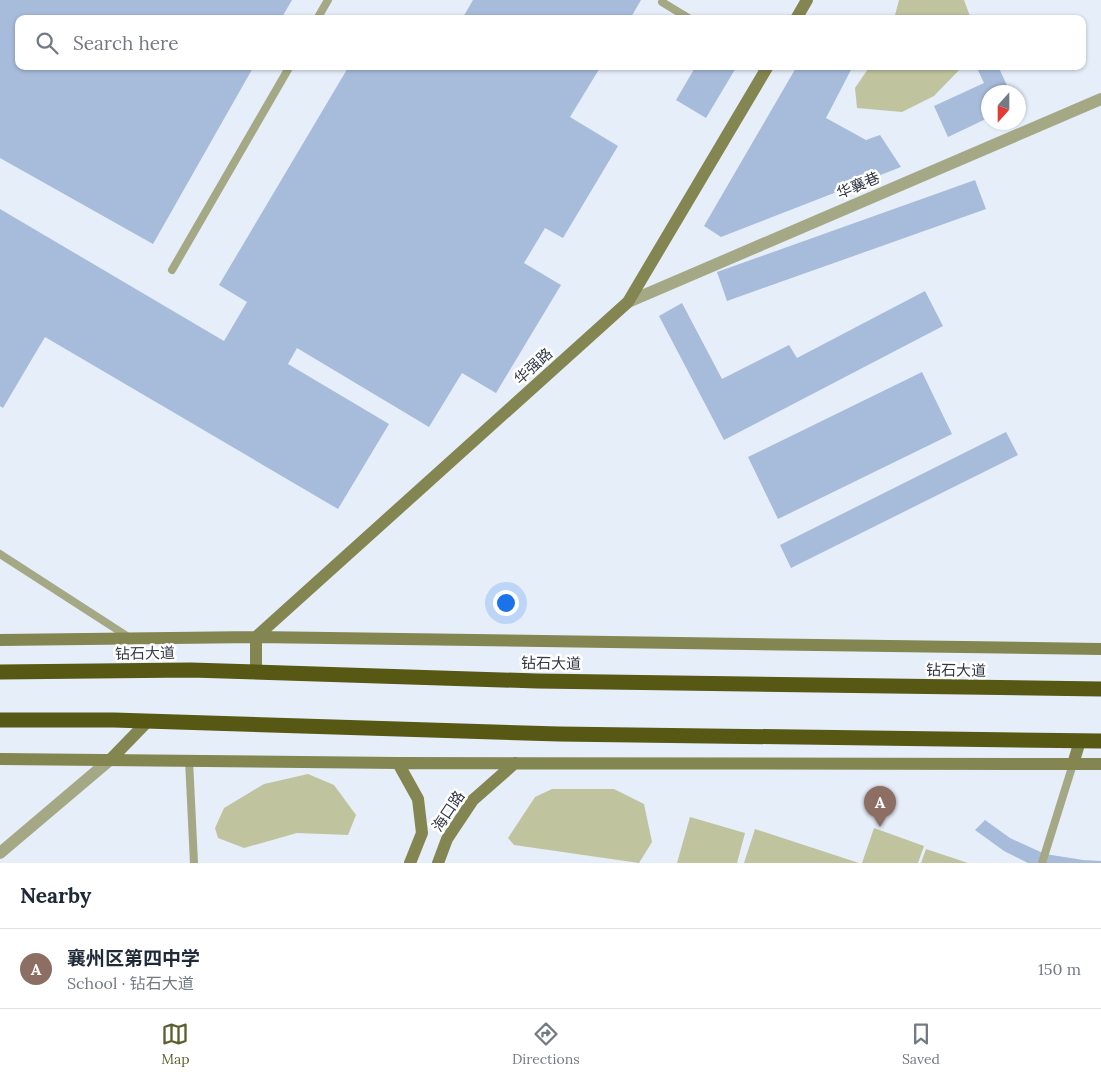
<!DOCTYPE html>
<meta charset="utf-8">
<style>
body{margin:0;font-family:Lora,"Noto Sans SC",serif;background:#f2f2f3;color:#1f2937}
.compass{position:absolute;left:981px;top:85px;width:45px;height:45px;border-radius:50%;background:#fff;box-shadow:0 1px 4px #0004;rotate:201deg}
.you{position:absolute;left:505px;top:602px;width:18px;height:18px;margin:-12px;border:4px solid #fff;border-radius:50%;background:#1a73e8;box-shadow:0 0 0 8px #1a73e833}
.badge{display:grid;place-items:center;width:32px;height:32px;border-radius:50%;background:#5c5f2d;color:#fff;font-size:16px;font-weight:700}
.pin{position:absolute;translate:-50% -41px;filter:drop-shadow(0 1px 2px #0008)}
.pin::after{content:'';position:absolute;top:26px;width:18px;height:15px;background:inherit;clip-path:polygon(0 0,100% 0,50% 100%)}
.list{margin:0;padding:0;list-style:none}
h2{display:flex;justify-content:space-between;align-items:center;height:65px;margin:0;padding:0 20px;font-size:21px}
h2 small{font-size:16px;font-weight:400;color:#747a83}
.list li{display:grid;grid-template-columns:32px 1fr auto;gap:15px;align-items:center;box-sizing:border-box;height:80px;padding:0 20px;border-top:1px solid #e0e1e3}
.list b{display:block;font-size:19px;white-space:nowrap}
.list p{margin:0;font-size:16px;white-space:nowrap;color:#747a83}
.list em{font-size:16px;font-style:normal;color:#747a83}
.icon{flex:none;width:28px;height:28px;fill:none;stroke:currentColor;stroke-width:2;stroke-linecap:round;stroke-linejoin:round}
.map{position:relative;flex:none;width:1101px;height:863px;overflow:hidden}
.search{position:absolute;background:#fff;box-shadow:0 1px 4px #0004;left:15px;right:15px;top:15px;height:55px;display:flex;align-items:center;gap:12px;box-sizing:border-box;padding:0 18px;border-radius:10px;color:#747a83;font-size:19px}
.sheet{height:145px;background:#fff}
nav{display:flex;justify-content:space-around;align-items:center;box-sizing:border-box;height:70px;border-top:1px solid #e0e1e3;background:#fff;font-size:14px;color:#747a83}
nav a{display:grid;justify-items:center;gap:2px}
nav .on{color:#5c5f2d}
.map>svg:first-child{display:block}
.green{fill:#c0c49e}
.building{fill:#a7bbdb}
.lines{fill:none;stroke-linecap:round;stroke-linejoin:round}
.lane{stroke:#a5a884;stroke-width:8}
.street{stroke:#a5a884;stroke-width:12}
.secondary{stroke:#838650;stroke-width:12}
.highway{stroke:#565813;stroke-width:15}
.labels{text-anchor:middle;dominant-baseline:central;stroke-width:5;stroke-linejoin:round;paint-order:stroke}
.street-label{font-size:15px;fill:#313844;stroke:#fff}
</style>
<div class="map">
<svg width="1101" height="863" viewBox="0 0 1101 863">
<rect width="100%" height="100%" fill="#e6eefa"/>
<path class="green" d="M899,0H964L971,19H894Z
M870,66H963L934,96L902,112L857,108L855,88Z
M308,774L334,785L356,815L348,835L297,833L244,848L218,838L215,828L224,808L264,784Z
M552,789H614L644,804L652,842L639,863L514,845L508,838L535,797Z
M690,817L745,833L737,863H677Z
M874,828L924,846L918,863H862Z
M755,829L859,863H744Z
M926,849L968,863H921Z"/>
<path class="building" d="M0,0H292L281,19H19V66H254L153,244L0,158Z
M473,0H641L630,19H462Z
M349,66H601L570,117L618,146L563,238L545,228L524,263L561,285L496,393L462,373L429,427L297,348L288,364L389,424L338,509L45,337L3,408L0,406V209L224,341L247,302L219,285Z
M696,66H737L706,118L676,100Z
M797,66H853L826,118L866,140L880,135L901,167L721,237L704,226Z
M976,66H998L1010,92H988V118L948,137L934,106L984,83Z
M975,180L986,209L727,301L717,272Z
M925,291L943,326L724,440L659,316L682,303L722,379L789,345L797,358Z
M922,372L952,434L778,519L748,457Z
M1006,432L1018,455L791,568L780,545Z
M985,820L1010,838L1045,854L1083,860L1101,861V863H1028L1004,851L975,830Z"/>
<g class="lines">
<path class="lane" d="M663,0L662,2L690,19
M317,19L328,0
M172,270L290,66
M0,554L130,638
M189,760L194,863
M1042,863L1073,764"/>
<path class="street" d="M628,302L1101,99
M0,853L111,759"/>
<path class="secondary" d="M796,19L807,0
M256,637L628,302L768,66
M0,640L256,637L1101,649
M256,672V637
M0,759L398,763L1101,764
M111,759L148,721
M398,763L418,799L422,833L410,863
M1073,764L1080,741
M438,863L447,839L473,800L515,763"/>
<path class="highway" d="M0,672L191,670L537,681L1101,689
M0,720H114L559,734L1101,741"/>
</g>
<g class="labels">
<g class="street-label">
<text transform="translate(858 185) rotate(-23)">华襄巷</text>
<text transform="translate(533 366) rotate(-42)">华强路</text>
<text transform="translate(145 653) rotate(-1)">钻石大道</text>
<text transform="translate(551 663) rotate(1)">钻石大道</text>
<text transform="translate(956 670) rotate(1)">钻石大道</text>
<text transform="translate(448 811) rotate(-56)">海口路</text>
</g>
</g>
</svg>
<svg class="compass" viewBox="-18 -18 36 36"><path d="M0-13l5 13h-10z" fill="#e53935"/><path d="M0 13l5-13h-10z" fill="#747a83"/></svg>
<div class="you"></div>
<div class="pin badge" style="left:880px;top:827px;background:#8d6e63">A</div>
<div class="search"><svg class="icon" aria-label="search" viewBox="0 0 24 24"><circle cx="10" cy="10" r="6"/><path d="M15 15l6 6"/></svg>Search here</div>
</div>
<section class="sheet">
<h2>Nearby<small></small></h2>
<ul class="list">
<li><span class="badge" style="background:#8d6e63">A</span><div><b>襄州区第四中学</b><p>School · 钻石大道</p></div><em>150 m</em></li>
</ul>
</section>
<nav>
<a class="on"><svg class="icon" aria-label="map" viewBox="0 0 24 24"><path d="M3 6l6-2 6 2 6-2v14l-6 2-6-2-6 2zM9 4v14M15 6v14"/></svg>Map</a>
<a><svg class="icon" aria-label="directions" viewBox="0 0 24 24"><path d="M12 3l9 9-9 9-9-9zM9 14v-3h6M13 9l2 2-2 2"/></svg>Directions</a>
<a><svg class="icon" aria-label="saved" viewBox="0 0 24 24"><path d="M7 4h10v16l-5-4-5 4z"/></svg>Saved</a>
</nav>
